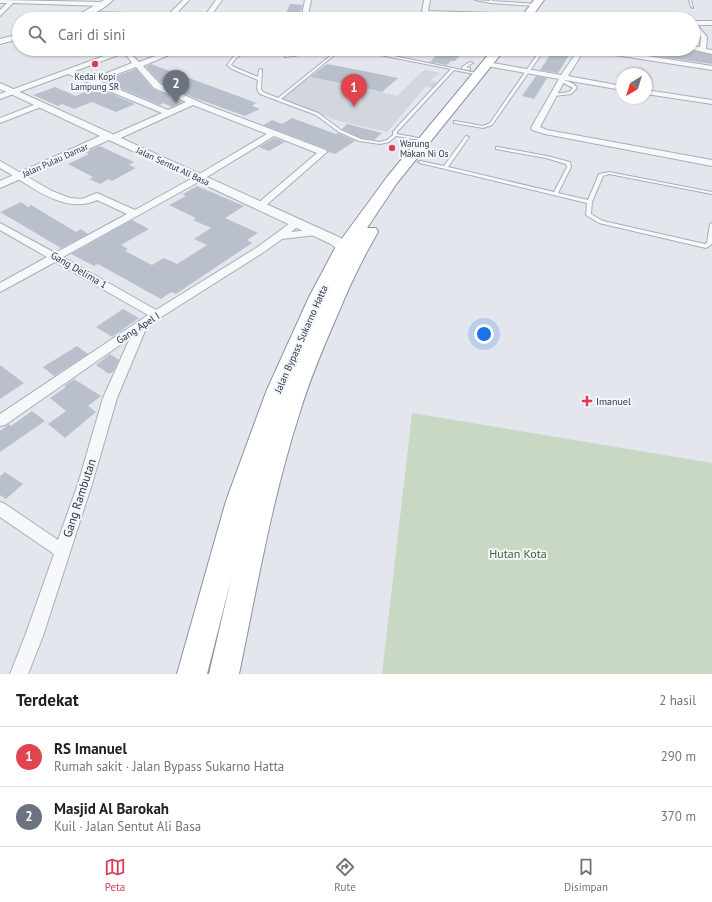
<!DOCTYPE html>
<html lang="id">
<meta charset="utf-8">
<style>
body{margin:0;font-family:"PT Sans",sans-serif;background:#f6f6f6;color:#202124}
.compass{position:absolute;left:616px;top:68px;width:36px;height:36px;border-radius:50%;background:#fff;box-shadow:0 1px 3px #0004;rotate:218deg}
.you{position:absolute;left:484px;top:334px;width:14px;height:14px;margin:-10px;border:3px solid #fff;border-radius:50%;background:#1a73e8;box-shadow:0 0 0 6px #1a73e833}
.badge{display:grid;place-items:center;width:26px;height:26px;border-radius:50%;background:#de3c55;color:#fff;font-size:13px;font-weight:700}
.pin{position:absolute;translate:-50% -33px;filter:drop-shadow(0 1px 2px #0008)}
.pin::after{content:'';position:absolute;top:21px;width:14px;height:12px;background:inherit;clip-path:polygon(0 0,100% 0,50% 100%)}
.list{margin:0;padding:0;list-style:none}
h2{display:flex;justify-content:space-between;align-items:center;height:52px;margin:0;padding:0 16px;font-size:17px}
h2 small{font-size:13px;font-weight:400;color:#757577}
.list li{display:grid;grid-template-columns:26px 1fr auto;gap:12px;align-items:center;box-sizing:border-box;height:60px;padding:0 16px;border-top:1px solid #e0e0e0}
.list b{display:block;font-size:15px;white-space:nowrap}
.list p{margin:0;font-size:13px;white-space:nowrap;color:#757577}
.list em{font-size:13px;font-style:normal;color:#757577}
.icon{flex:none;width:22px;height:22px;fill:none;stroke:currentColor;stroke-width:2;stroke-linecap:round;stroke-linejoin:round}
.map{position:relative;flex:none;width:712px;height:674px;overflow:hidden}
.search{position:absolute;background:#fff;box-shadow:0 1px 3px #0004;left:12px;right:12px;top:12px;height:44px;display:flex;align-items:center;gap:10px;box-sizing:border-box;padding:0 14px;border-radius:22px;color:#757577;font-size:15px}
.sheet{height:172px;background:#fff}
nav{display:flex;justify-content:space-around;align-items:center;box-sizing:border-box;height:56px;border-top:1px solid #e0e0e0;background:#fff;font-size:11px;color:#757577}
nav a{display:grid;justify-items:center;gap:2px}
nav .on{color:#de3c55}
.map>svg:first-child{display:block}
.built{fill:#d1d6df}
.green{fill:#c9d8c3}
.building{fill:#bac0cb}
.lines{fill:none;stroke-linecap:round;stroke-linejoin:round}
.service-casing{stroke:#a7aeb8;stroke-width:2}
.minor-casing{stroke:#a7aeb8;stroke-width:2}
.tertiary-casing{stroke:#a7aeb8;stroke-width:2}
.trunk-casing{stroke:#8994a5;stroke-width:2}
.service{fill:#f7f8fa;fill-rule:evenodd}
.minor{fill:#f7f8fa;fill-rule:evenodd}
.tertiary{fill:#f7f8fa;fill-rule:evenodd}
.trunk{fill:#fff;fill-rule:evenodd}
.poi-dot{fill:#de3c55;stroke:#f3f6f9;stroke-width:1.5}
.labels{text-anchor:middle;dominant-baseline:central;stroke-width:4;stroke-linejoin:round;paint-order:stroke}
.far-poi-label{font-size:9px;fill:#293447;stroke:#f3f6f9}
.far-street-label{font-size:9px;fill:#293447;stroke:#f3f6f9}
.street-label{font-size:10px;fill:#293447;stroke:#f3f6f9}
.poi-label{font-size:10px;fill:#293447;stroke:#f3f6f9;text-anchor:start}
.near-street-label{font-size:12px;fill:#293447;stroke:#f3f6f9}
.near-park-label{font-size:12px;fill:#3e6534;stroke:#f3f6f9}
</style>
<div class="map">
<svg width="712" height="674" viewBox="0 0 712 674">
<rect width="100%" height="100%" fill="#e3e7ed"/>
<path class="built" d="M424,70L441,73L430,80L438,83L431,88L426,86L387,132L339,121L279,99L309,77L397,96Z"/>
<path class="green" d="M412,413L712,463V674H382Z"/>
<path class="building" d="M290,4L303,5L300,13H286Z
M442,49H466L455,61H451L447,65L430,62Z
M554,49H573L558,73L540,70Z
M657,49H689L712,55V64L655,56Z
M151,64L246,99L256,103L252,106L260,109L245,116L195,98L161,83L146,67Z
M327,64L369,72L398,78L382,92L310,77Z
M136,69L153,89L182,102L172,107L163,103L160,105L103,81Z
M536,76L547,78L534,99L522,96Z
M55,87L76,96L96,87L135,104L116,112L92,102L74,109L62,104L58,106L33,95Z
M292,118L336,134L338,133L355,141L335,154L328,152L327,149L263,125L272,120L282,124Z
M347,124L382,133L374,140L361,138L342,129Z
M274,138L285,142L269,151L259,147Z
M100,146L134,162L129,165L136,168L112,181L109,179L100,184L89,179L93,177L68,164L89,154L86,152Z
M197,186L244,206L225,218L258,233L247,240L252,243L176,294L171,292L161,299L98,264L94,266L71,254L132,220L149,229L121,245L128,249L125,251L152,265L164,258L177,264L207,245L194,239L211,228L193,220L196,218L169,205L186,196L183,194Z
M21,202L28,207L31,205L76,232L81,229L88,234L61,248L0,212Z
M123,309L139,318L112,337L96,327Z
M77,346L88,354L54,376L43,367Z
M110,354L119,360L114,371L109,374L96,365Z
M0,365L24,383L0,399Z
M74,379L101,396L88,406L96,412L65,438L48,424L66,411L50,398L66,387L64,386Z
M32,411L45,421L0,452V431L9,424L11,426Z
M5,472L23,484L6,499L0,495V476Z"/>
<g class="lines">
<defs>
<path id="service" d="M475,0L490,1V0H492V1L536,4L537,5L536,6L491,3Z
M689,0H691L693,8L691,7Z
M246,49H251L236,58L231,65L234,67L258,77L259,70L262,69L261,89L263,92L278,98L334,53L304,51L300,55L285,57V55L298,53L300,51L289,49L329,51L360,49L481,74L479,75L454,70L397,132V134L424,139L426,140L425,141L396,136L389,142L380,144L359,141L339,132L316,115L260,94L257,89L258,80L232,69L227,65L234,56ZM360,51L451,69L400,124L393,132V135L387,140L380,142L361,139L341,130L318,113L281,99L338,52Z
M541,49H545L492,125L483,128L454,123V121H455L483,126L490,123Z
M470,62L473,63L466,67L470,68V70L462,69V67Z
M562,80C567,80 575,84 577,88L571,94L554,96V94L569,92L573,88L562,82Z
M466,136L469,137L448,167L554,192L567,167L566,164L546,158L496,149V147H498L547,156L570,162L571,167L558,193L588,200L599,174L609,172L712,192V194L609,174L603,176L592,202L591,214L603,221L705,244L707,243L710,224L712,223V244L706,248L599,223L586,215L587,203L420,163L418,162L420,161L444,166Z"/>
<path id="minor" d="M0,0L103,2L106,4L103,6L13,3L0,16V10L7,3H0Z
M183,0H189L176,14H206L216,0H222L212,14L302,15L305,0H311L308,15H417L422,12L424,0H430L428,11L528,14L531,16L528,18L431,14L418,19H207L86,16L83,14L86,12L169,14Z
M586,13L618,17L621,19L587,17L584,18L585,19H579V16Z
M693,21H712V25H697L707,37L706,49L712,50V54L690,49H693V46L700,47L701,37L693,28Z
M138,49H147L133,56L139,62L174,49H183L143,66L160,84L204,104L326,150L327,152L263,208H257L255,206L257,204L317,153L274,136L202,180L63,257L156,310L256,248L293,221L297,220L302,223L291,232L316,229L321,232L316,235L282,239L264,252L147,326L117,398L92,484L43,636L28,674H10L25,636L54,554L0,517V502L5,504L58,540L78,484L103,398L130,338L5,425L0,426V414L148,315L55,262L0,292V283L47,257L0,230V223L55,253L127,214L97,200C63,216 28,183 0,168V161L52,191L70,198L82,199L97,193L135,210L196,176L267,134L193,105L116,140H110L109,138L110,136L162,113L68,74L0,99V94L112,53L122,50L129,53ZM121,54L127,56L132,63L92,79L75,71ZM136,67L154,88L186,102L168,110L99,81Z
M579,49H585L568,76L622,86V90L565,80L540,127L547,130L712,160V166L545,134L532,130L531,128L559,79L487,66L483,64L487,62L561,75Z
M586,49H602L712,66V70L589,51Z
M646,90L712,100V104L646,94Z
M39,103H42L46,105L0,123V118Z"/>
<path id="tertiary" d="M104,0H113C101,12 84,19 67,19L83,12Z
M19,34V39L0,44V39Z
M0,83L341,238L350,248L349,251H339L331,244L109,140L0,188V181L100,136L0,89Z"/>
<path id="trunk" d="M534,0H544L530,19H520Z
M493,49H505L397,183L367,228H376L378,232C362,259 349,287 337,316C323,348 309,381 299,415C272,499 257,587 239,674H209L232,575L207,674H177L226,501L266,392L309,297L335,248L387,177Z"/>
</defs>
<use href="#service" class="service-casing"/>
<use href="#minor" class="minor-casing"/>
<use href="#tertiary" class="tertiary-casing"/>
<use href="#trunk" class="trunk-casing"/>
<use href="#service" class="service"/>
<use href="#minor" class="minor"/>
<use href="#tertiary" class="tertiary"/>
<use href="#trunk" class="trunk"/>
</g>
<g class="poi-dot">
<circle cx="95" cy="64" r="4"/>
<circle cx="392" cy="148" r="4"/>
<path d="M585 395h4v4h4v4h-4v4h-4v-4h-4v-4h4z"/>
</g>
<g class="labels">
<g class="far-poi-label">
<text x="95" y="76">Kedai Kopi<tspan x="95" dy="10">Lampung SR</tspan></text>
<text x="400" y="143" text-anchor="start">Warung<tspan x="400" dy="10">Makan Ni Os</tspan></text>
</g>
<g class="far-street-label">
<text transform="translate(55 160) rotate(-24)">Jalan Pulau Damar</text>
<text transform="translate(173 166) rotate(25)">Jalan Sentut Ali Basa</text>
</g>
<g class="street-label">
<text transform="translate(79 270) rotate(30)">Gang Delima 1</text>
<text transform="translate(138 328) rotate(-33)">Gang Apel I</text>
<text transform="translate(301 339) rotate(-66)">Jalan Bypass Sukarno Hatta</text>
</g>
<g class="poi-label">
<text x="596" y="401">Imanuel</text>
</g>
<g class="near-street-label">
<text transform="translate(79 498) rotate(-72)">Gang Rambutan</text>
</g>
<g class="near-park-label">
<text x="518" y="553">Hutan Kota</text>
</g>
</g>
</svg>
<svg class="compass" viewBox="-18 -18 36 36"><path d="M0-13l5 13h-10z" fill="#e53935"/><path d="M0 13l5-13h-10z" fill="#757577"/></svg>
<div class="you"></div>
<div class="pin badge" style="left:354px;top:107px;background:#e0444e">1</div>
<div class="pin badge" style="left:176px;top:103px;background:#6b7280">2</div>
<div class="search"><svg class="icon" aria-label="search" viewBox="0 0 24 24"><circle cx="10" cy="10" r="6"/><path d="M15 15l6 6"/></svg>Cari di sini</div>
</div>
<section class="sheet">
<h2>Terdekat<small>2 hasil</small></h2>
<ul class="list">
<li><span class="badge" style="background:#e0444e">1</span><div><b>RS Imanuel</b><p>Rumah sakit · Jalan Bypass Sukarno Hatta</p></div><em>290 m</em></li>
<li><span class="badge" style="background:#6b7280">2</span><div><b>Masjid Al Barokah</b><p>Kuil · Jalan Sentut Ali Basa</p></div><em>370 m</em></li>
</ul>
</section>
<nav>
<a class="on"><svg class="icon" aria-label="map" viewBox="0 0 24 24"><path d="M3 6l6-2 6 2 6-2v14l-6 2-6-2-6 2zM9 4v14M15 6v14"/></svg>Peta</a>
<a><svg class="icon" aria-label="directions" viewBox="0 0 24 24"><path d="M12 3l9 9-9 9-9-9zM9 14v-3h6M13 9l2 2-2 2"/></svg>Rute</a>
<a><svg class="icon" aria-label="saved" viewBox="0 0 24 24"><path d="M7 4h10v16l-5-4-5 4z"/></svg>Disimpan</a>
</nav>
